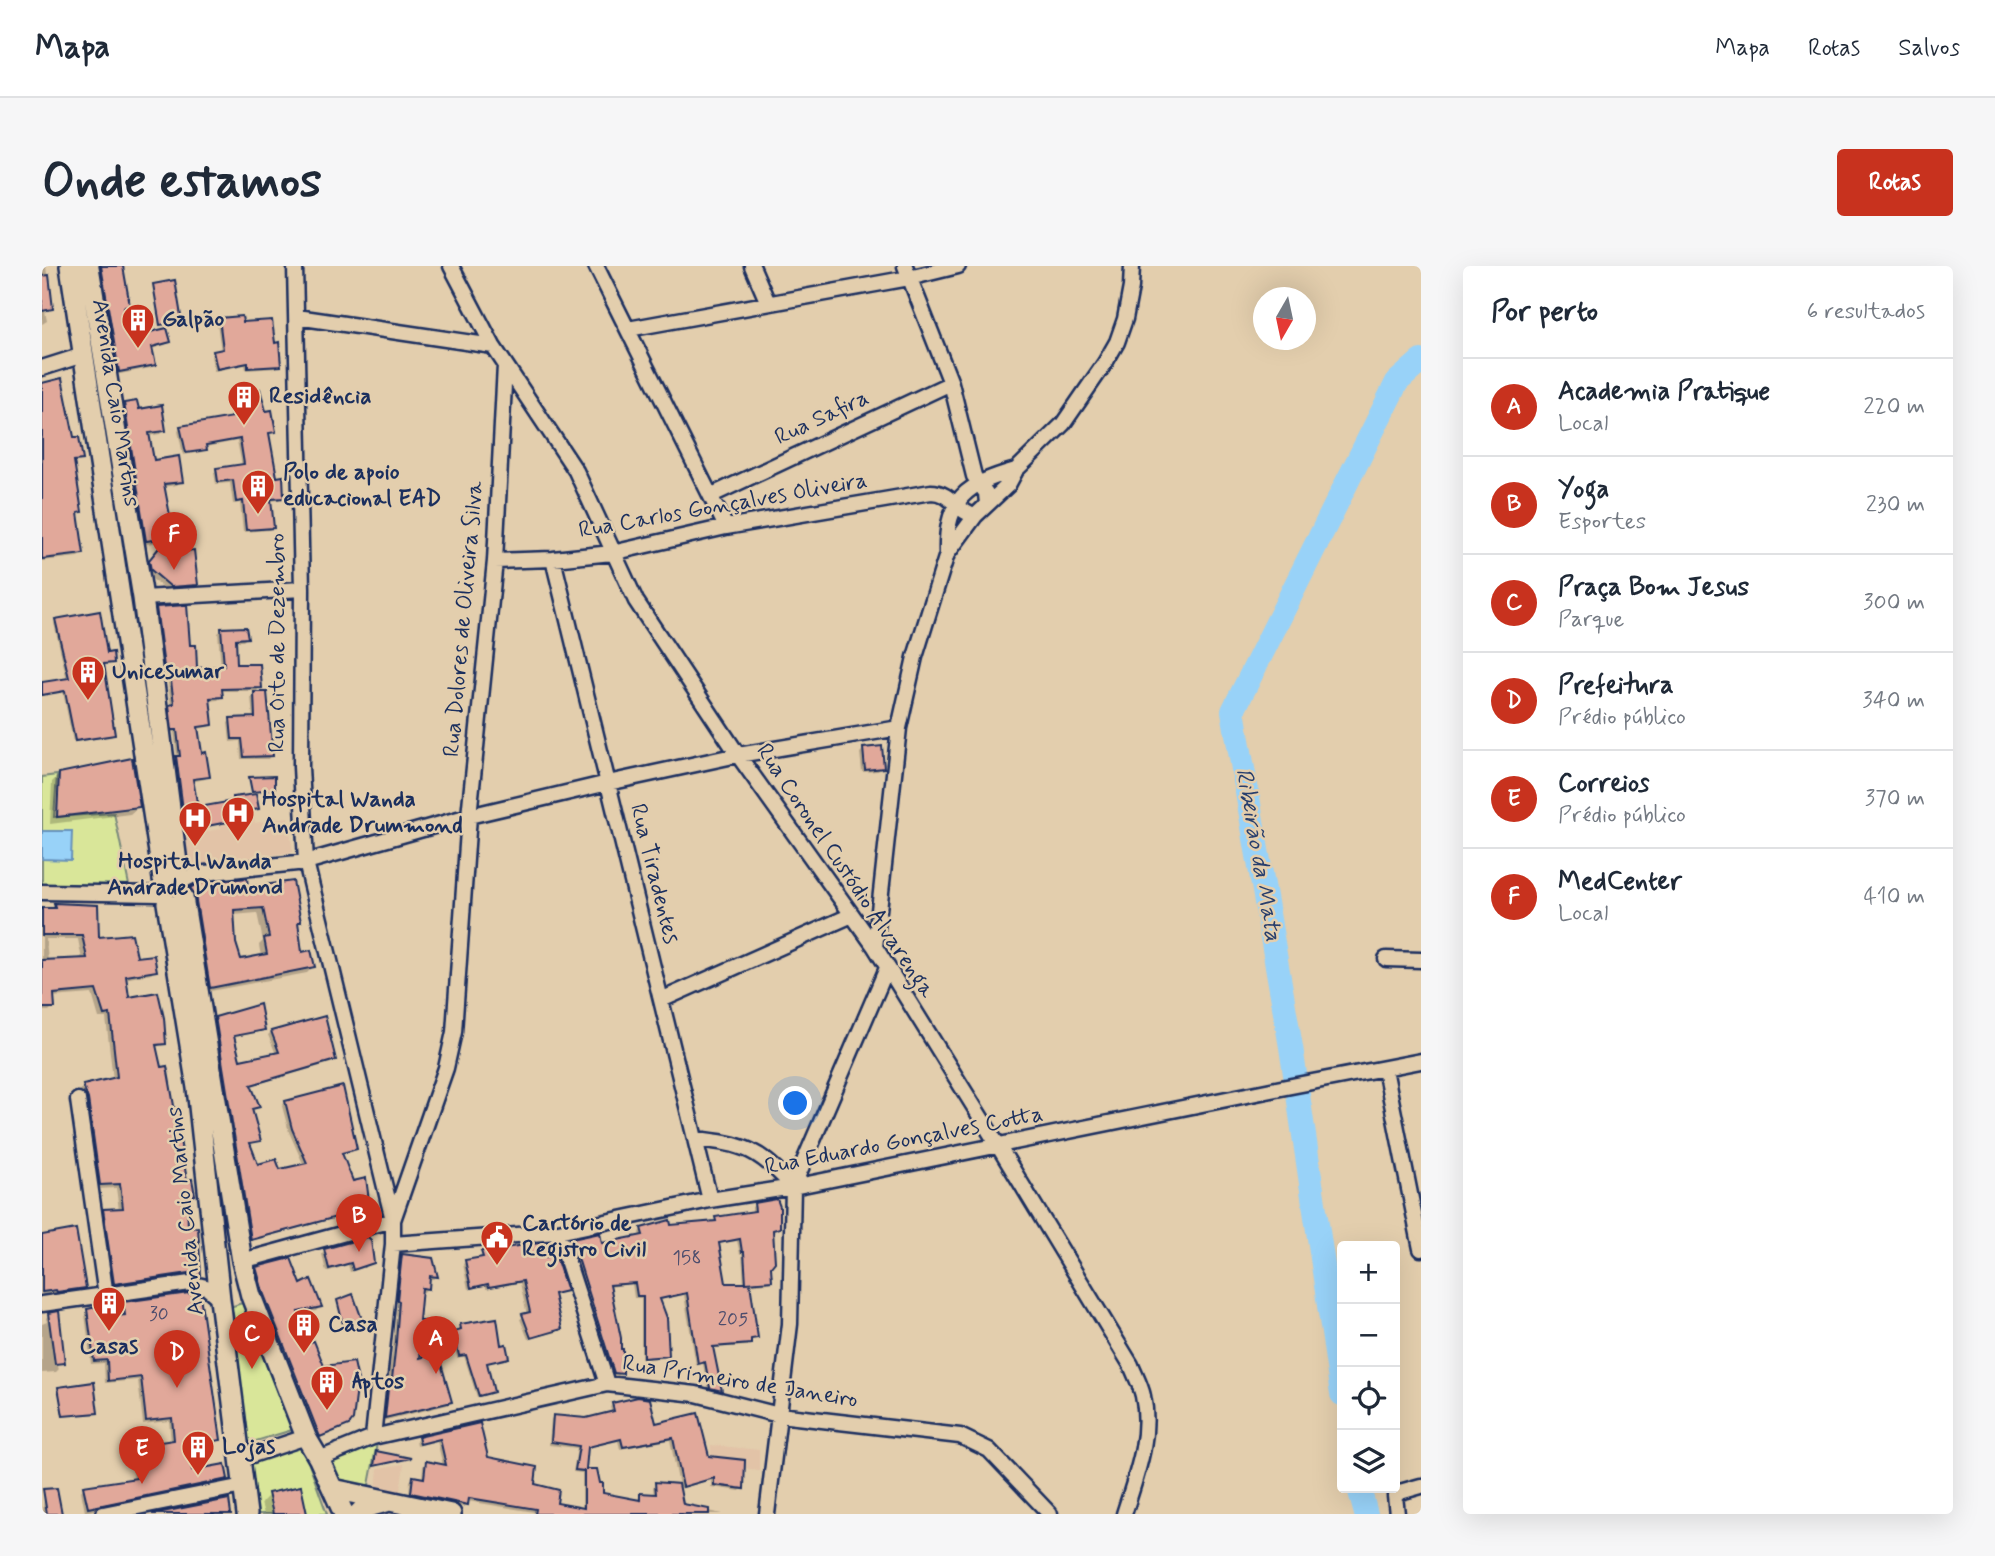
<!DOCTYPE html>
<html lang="pt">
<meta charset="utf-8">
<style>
body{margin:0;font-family:Mynerve,sans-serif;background:#f6f6f7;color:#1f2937}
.controls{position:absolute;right:21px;bottom:21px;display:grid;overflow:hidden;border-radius:7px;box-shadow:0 7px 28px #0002}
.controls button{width:63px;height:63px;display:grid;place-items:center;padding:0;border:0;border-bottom:2px solid #e0e1e3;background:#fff;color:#1f2937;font:35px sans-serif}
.compass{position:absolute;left:1211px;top:21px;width:63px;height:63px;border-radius:50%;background:#fff;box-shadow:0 7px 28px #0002;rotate:189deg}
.you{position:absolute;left:754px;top:838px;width:24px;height:24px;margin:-18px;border:5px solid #fff;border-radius:50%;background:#1a73e8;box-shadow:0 0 0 10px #1a73e833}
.badge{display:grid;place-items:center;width:46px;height:46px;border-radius:50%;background:#c8321e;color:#fff;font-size:23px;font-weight:700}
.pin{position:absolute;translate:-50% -58px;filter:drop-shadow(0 2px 4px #0008)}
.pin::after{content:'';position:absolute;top:37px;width:24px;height:21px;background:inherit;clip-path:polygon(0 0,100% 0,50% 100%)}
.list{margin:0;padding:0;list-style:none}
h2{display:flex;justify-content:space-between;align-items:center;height:91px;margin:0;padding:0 28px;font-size:30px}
h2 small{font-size:23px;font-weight:400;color:#747a83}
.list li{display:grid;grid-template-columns:46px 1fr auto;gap:21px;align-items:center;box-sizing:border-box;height:98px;padding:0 28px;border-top:2px solid #e0e1e3}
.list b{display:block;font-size:26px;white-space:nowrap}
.list p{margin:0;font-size:23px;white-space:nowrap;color:#747a83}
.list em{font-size:23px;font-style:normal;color:#747a83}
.icon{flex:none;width:38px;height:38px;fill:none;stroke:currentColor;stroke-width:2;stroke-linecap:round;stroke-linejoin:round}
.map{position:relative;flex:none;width:1379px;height:1248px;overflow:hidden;border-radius:7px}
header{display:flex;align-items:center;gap:42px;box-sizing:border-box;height:98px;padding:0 35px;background:#fff;border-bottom:2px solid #e0e1e3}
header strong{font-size:33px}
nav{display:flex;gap:38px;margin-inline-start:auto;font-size:24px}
.intro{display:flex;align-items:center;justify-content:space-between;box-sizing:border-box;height:168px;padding:0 42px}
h1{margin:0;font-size:49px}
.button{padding:18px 32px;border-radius:7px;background:#c8321e;color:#fff;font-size:24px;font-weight:700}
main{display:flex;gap:42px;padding:0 42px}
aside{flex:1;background:#fff;border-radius:7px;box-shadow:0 7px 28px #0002}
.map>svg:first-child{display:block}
.built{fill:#e2c3a7}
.green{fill:#d9e699;stroke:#7a8a7c;stroke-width:2}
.water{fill:#98d2f8;stroke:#6691ba;stroke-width:2}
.shadow{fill:#0003;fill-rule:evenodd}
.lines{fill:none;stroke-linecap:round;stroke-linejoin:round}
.river{stroke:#98d2f8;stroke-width:24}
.building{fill:#e1a89a;stroke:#1b2f5e;stroke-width:2;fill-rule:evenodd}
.minor-casing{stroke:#1b2f5e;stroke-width:19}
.secondary-casing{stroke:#1b2f5e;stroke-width:24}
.minor{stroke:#e3cead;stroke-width:14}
.secondary{stroke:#e3cead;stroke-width:19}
.labels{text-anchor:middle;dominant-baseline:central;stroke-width:5;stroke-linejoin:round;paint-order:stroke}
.number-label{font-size:19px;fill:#4c4d6d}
.poi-label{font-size:23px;font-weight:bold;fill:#1b2f5e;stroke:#e3cead;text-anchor:start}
.street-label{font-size:23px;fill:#1b2f5e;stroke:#e3cead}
.water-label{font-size:24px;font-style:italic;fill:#283f6d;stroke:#e3cead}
</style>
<header>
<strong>Mapa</strong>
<nav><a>Mapa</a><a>Rotas</a><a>Salvos</a></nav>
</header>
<div class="intro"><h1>Onde estamos</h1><a class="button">Rotas</a></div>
<main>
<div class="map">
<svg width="1379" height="1248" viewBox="0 0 1379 1248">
<rect width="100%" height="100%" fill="#e3cead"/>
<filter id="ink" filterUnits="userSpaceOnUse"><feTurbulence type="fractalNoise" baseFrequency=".0143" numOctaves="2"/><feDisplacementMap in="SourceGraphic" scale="14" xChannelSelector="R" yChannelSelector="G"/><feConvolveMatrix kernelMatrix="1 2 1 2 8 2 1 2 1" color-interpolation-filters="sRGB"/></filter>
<g filter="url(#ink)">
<path class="built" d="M246,551L251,586L147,601L141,569L179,563L178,559L212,553L213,557Z
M669,1179L717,1184V1204L669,1198Z
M362,1198L358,1226H334L336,1202Z"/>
<path class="green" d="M15,509L12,551L72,547L88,624L0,623V511Z
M200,1037L250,1164L204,1178L185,1042Z
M335,1177L326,1224L297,1219L286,1195Z
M260,1179L285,1248H215L206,1197Z"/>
<path class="water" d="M0,565H30L29,594L0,593Z"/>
<path class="shadow" d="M0,0H4L9,42L3,45L5,55L0,58Z
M54,0H63L86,40L82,43L86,73L127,75L123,79L109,83L112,98L108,102L73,109Z
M112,19L138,55L137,56L117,60Z
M178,54L199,58L237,99L234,102L204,104L203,99L172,105L169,90L179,86L175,57Z
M0,118L31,173L39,193L30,197L38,246L35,249L40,287L36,291L0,295Z
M187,131L222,147L232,166L225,169L234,213L240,231L237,234L228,235L230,261L227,264L201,266L198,237L191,238L188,217L174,218L172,207L175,204L200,200L195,175L163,181L160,186L141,189L136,165L139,162L189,154L184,134Z
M83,139L96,145L122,164L118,168L106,170L111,196L139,215L135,219L120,221L133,288L154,319L150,323L124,324L105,309L104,300L123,275L100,279L78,143Z
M115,343L147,381L154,404L179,402L176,367L180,364L204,372L201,375H192L194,400L218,421L215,425H179V431L176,434L166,435L169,458L166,461L155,463L158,489L166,510L163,513L149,516L154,541L151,544L138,546L131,495L135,491L132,466H128L125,444L129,440L124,403H119L112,346Z
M14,355L70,396L60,399L71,469L69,471L31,476L21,426L0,430V417L25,414L12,357Z
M212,428L229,489L226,493H199L198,475L188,476L186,457L189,454L211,453L209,431Z
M822,483L840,501L836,505L820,506L818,487Z
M18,508L96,541L88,548L8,558L10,516Z
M205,622L257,655L254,658L259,688L271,701L265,707L163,726L144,629L149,623ZM215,647L221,675L217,679L219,691L197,695L193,677L191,649Z
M13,639L55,673L113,704L109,708L82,713L86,733L122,777L113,782L144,916L151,928L143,934L145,963L157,1009L153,1013L68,1021L58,949L62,945L77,944L74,922L54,923L42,838L37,825L42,821L71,814L64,752H57L50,728L10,731L11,741L7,745H0V643H9ZM4,673H36L40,694L6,695Z
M174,752L221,763L218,766L190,772L197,796L234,788L226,769L229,766L292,794L289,797L208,820L216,841L209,845L217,874L207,879L215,901L236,905L262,900L247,866L240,840L243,836L313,883L310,886L299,888L310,917L327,941L323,944L206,976L170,755Z
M713,939L736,962L729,965V1015L726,1017L706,1019L714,1071L708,1075L705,1080L669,1082L678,1124L675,1126L666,1124L661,1098L654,1099L642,1029L617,1034L625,1090L622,1092L599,1093V1032H592L590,1018L567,1021L579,1107L576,1110L569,1109L528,977L531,975L559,979L598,972L597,966L600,963L671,957L674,952L710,947V941ZM695,975L698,988L700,987L702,1019H682L676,978Z
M0,971L42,1021L38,1025L0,1028Z
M283,985L330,996L326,1000L308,1006L306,999L284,1006L280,988Z
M440,987L523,1025L511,1030L518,1063L515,1066L486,1073L478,1053L485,1049L478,1017L444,1023V1020L426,1023L421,998L424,996L438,993Z
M360,989L394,1010L391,1013H386L385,1022L382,1026L378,1025L375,1057L376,1094L408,1136L405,1139L340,1155L351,1081L355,1037H352L357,993Z
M215,1003L258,1021L278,1041L274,1045L256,1049L267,1078L310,1153L300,1163L273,1174L210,1007Z
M296,1035L320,1059L319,1060L301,1063Z
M82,1038L177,1173L174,1177L145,1181L149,1206L184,1213L180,1216L43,1246L39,1225L42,1221L92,1214L88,1185L91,1182L129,1177L127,1155L101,1158L96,1114L63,1117L62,1097L49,1098L43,1048L46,1044L61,1053L80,1051L79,1041Z
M7,1049L21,1096L16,1099L17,1103L14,1106L0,1107V1058L5,1056L4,1052Z
M418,1060L458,1081L465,1091L443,1098L450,1126L448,1128L435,1131L422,1090L415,1092L410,1068L417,1065Z
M17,1122L54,1146L20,1151Z
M571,1138L613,1159L665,1191L700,1222L698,1225L669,1221V1214L637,1223L639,1239L680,1248H491L492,1246L425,1235L422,1241L367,1230L368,1215L371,1212L380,1214L381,1200L384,1197L401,1200L395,1175L375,1180L374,1175L377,1172L437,1159L445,1192L491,1220L513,1239L540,1243V1207L531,1206L535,1182L507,1179L509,1153L512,1150L544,1154L570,1148L568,1141ZM628,1174L637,1220L613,1218L611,1221L612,1230L598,1229L595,1235L560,1229L542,1205L544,1182L576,1175L578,1183Z
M2,1225L17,1248H1Z
M227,1229L263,1248H222L219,1237Z"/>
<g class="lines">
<path class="river" d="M1300,1128L1249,781L1191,445L1355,116L1379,95
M1317,1222L1324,1248"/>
</g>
<path class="building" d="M59,0H81L88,40L82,41L87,71L125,62L129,76L110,81L114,99L77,106Z
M7,9L11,43L0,45V10Z
M133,14L140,56L118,59L111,18Z
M200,50L201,56L230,54L233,77L237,76L239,100L206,102V97L175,103L171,85L181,83L177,52Z
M20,112L32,171H37L41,194L32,195L40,246L36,247L42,288L0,293V117Z
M218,123L224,145L230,144L234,166L227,167L235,211L241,210L242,232L229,233L232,262L204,264L201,235L194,236L191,214L176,216L174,202L202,198L198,173L164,179L165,184L144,187L138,160L191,151L186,130Z
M95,135L97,143L120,139L124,165L107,167L112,194L137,190L141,216L122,218L135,286L152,284L156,319L129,321L109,304L107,294L125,272L104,275L82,137Z
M145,339L148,379H154L155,402L182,400L179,362L204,361L206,372L194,373L195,398H218L220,422L180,423L181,431L168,432L171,459L156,461L160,487L164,486L168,511L151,513L156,542L141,544L134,490H138L135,464H130L127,439L132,438L127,400L122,401L114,341Z
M58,345L65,387L71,386L72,397L62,398L73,469L33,475L23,425L0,429V416L27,412L13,353Z
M212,426H225L231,490L202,491L200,473H190L188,452L213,451Z
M840,480L842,502L823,504L821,482Z
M90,492L98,541L15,551L17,507Z
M233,510V524L210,526L207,511Z
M214,528L217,543L185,549L186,556L160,561L157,541L191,535V531Z
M205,612L206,621L251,615L259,656H256L260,686L269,684L273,701L168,722L153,629L148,622L157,617ZM221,642L227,671L222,672L225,688L199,693L194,677L192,644Z
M12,637L56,639L57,671L90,668L95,691L112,689L115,705L84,710L87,731L116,726L122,752L124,778L114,779L119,801L125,800L145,914L150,913L153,929L145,932L146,962L156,961L159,1010L147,1007L72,1018L61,943L81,942L78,918L58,919L46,833L41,819L75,811L68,748L62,749L54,724L12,728L13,742H0V694L45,692L40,669H0V642H13Z
M218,738L223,764L192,770L198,794L237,786L229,765L283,750L294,794L209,819L218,841L210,843L219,875L208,877L216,898L234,893L238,903L265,897L250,863L243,835L301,820L315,883L300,887L311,915L324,912L328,942L209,974L173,751Z
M735,933L738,941V962L731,964L733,996L729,1001L730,1015L704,1017L702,986H700L698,973L677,977L684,1017H708L716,1072L709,1073V1078L671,1081L680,1125L668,1122L663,1096L656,1098L645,1027L618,1033L625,1052L627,1090L601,1092V1030H595L593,1017L568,1019L579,1072V1083H581V1108L572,1107L530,973L558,967L560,977L601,969L599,962L628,954L629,959L674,955L673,951L713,945L712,937Z
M34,963L44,1022L15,1026L14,1024L0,1026V969Z
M326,971L329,974L332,997L311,1004L309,997L287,1003L282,983Z
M498,977L504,991L513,988L525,1025L512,1028L520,1063L489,1072L480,1048L488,1046L481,1015L447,1021L446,1018L429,1022L423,994L441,991L439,985Z
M360,988L391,992L396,1011L388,1010L387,1023L380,1022L377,1055H383L378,1092L396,1087L410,1136L343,1152L347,1113H350L354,1076L357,1035L355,1034Z
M249,992L259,1018L269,1013L280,1041L256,1046L268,1076L272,1075L282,1100L312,1096L316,1114L311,1154L307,1159L278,1171L221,1026L214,1001Z
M147,1027L158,1029L179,1174L147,1179L150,1204L183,1198L186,1213L46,1242L41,1220L95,1212L91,1180L132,1174L130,1152L104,1155L99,1111L66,1115L65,1094L52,1095L45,1043L60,1040L62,1051L83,1049L81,1036Z
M311,1028L322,1059L302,1062L295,1034Z
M17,1045L23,1097L13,1098L6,1047Z
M455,1052L459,1079L464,1078L467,1092L445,1097L452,1126L437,1130L424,1089L417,1090L412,1065L419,1063L418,1058Z
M52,1116L56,1147L21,1150L16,1121Z
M596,1131L608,1133L614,1157L656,1147L667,1190L703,1194L702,1223L672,1219V1212L641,1221L631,1172L581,1181L579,1173L546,1181L544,1203H555L558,1217H561V1227L598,1234V1227L614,1228L613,1216L637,1218L641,1238L667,1243V1248H493L494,1243L427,1232L426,1239L369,1227L371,1210L382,1212L384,1195L404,1199L398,1173L378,1178L376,1171L438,1157L446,1191L495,1201L493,1218L517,1224L515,1237L542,1242V1205L533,1204L537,1180L509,1176L511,1149L544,1152L572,1145L570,1137Z
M334,1185L369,1192L332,1200Z
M259,1220L265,1248H231L226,1227Z
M15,1222L20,1248H5L1,1223Z
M187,1233L189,1248H110Z"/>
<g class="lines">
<defs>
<path id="minor" d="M409,0L451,80L534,205L594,335L696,489L833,681L957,881L1089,1099C1093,1109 1099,1120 1101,1130C1110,1170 1094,1210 1082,1248
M554,0L684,261
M710,0L726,37
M863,0L909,117L932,210L944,227L945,238
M255,51L451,80
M586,63L867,12L916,0
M0,102L41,89
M670,229L909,117
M905,287C903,232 925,218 974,204
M511,293L668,934
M453,295L511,293L570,287L684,261L889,226C909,226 915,246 933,250
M101,332L260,323
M140,615L154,608L264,596L427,550L566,517L696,489L857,462
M0,626L116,628
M833,681L857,462L873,391L905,288L933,250L966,219L974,204L1021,158L1063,97L1075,76L1083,53L1089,21L1090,0
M1344,693L1379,694
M619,734L810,649
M1343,803L1379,983
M36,834L64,1030
M653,873C703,878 717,883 751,921
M516,966L565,1118
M351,978L516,966L668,934L751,921L1239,822L1379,795
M200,995L351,954L264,596L259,501L260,323L253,0
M0,1038L148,1017L164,1021L178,1033
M331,1171L351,978V954L404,802L412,766L427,550L453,295L463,99
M198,1193L264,1171
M277,1193L331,1171L565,1118L654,1128L737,1149L918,1170L947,1184L1008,1248
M61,1248L201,1220
M725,1248L748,1058L751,921L845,702
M1355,1248L1353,1230L1358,1226L1379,1220"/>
<path id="secondary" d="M28,0L121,613
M45,0L47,1L101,332L137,612
M141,631L200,995L209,1030L264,1171L277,1193L302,1248
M125,637L155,822L178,1033L205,1248
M291,1223L409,1248
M316,1248L322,1242L344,1236"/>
</defs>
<use href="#minor" class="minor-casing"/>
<use href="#secondary" class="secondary-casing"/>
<use href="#minor" class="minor"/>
<use href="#secondary" class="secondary"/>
</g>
</g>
<defs>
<symbol id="building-pin" viewBox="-11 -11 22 30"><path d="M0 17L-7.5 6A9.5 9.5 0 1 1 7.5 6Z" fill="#c8321e" stroke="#e3cead"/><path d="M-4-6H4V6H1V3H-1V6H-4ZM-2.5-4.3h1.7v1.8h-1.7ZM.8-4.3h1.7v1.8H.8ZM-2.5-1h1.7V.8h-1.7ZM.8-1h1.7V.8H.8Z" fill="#fff"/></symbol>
<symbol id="hospital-pin" viewBox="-11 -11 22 30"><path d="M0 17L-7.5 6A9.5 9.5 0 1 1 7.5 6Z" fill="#c8321e" stroke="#e3cead"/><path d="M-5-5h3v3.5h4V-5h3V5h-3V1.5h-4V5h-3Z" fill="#fff"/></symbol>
<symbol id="civic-pin" viewBox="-11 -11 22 30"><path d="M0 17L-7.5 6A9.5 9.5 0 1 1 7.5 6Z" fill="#c8321e" stroke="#e3cead"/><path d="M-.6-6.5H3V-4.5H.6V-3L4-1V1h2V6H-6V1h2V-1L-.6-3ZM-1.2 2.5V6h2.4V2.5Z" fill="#fff"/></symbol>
</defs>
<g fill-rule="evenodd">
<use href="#building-pin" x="77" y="35" width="38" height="52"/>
<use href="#building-pin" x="183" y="112" width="38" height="52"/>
<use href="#building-pin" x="197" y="201" width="38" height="52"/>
<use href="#building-pin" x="27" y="387" width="38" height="52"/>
<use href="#hospital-pin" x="177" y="528" width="38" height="52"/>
<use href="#hospital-pin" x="134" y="533" width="38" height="52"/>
<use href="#civic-pin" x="436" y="952" width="38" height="52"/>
<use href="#building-pin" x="48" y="1018" width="38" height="52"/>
<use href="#building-pin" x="243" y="1040" width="38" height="52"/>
<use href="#building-pin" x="266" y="1097" width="38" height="52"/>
<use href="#building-pin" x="137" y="1162" width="38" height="52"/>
</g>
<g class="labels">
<g class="number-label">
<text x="645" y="992">158</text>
<text x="117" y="1048">30</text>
<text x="691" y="1053">205</text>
</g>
<g class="poi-label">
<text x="120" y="54">Galpão</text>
<text x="227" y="131">Residência</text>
<text x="241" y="207">Polo de apoio<tspan x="241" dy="26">educacional EAD</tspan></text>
<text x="70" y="406">Unicesumar</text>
<text x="220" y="534">Hospital Wanda<tspan x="220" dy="26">Andrade Drummond</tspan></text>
<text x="153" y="596" text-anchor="middle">Hospital Wanda<tspan x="153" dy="26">Andrade Drumond</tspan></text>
<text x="480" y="958">Cartório de<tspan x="480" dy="26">Registro Civil</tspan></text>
<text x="286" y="1059">Casa</text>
<text x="67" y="1081" text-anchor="middle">Casas</text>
<text x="310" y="1116">Aptos</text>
<text x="180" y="1181">Lojas</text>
</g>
<g class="street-label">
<text transform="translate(73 137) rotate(81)">Avenida Caio Martins</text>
<text transform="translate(780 152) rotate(-25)">Rua Safira</text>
<text transform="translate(681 240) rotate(-10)">Rua Carlos Gonçalves Oliveira</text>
<text transform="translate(422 353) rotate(-85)">Rua Dolores de Oliveira Silva</text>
<text transform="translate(236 377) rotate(-90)">Rua Oito de Dezembro</text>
<text transform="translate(803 605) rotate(56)">Rua Coronel Custódio Alvarenga</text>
<text transform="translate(612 608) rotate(76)">Rua Tiradentes</text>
<text transform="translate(862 875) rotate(-11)">Rua Eduardo Gonçalves Cotta</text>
<text transform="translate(144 945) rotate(-96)">Avenida Caio Martins</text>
<text transform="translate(698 1116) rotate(9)">Rua Primeiro de Janeiro</text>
</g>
<g class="water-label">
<text transform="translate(1216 589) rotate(80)">Ribeirão da Mata</text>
</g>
</g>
</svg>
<div class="controls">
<button>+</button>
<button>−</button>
<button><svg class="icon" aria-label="locate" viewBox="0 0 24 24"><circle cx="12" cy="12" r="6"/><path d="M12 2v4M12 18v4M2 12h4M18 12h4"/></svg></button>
<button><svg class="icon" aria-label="layers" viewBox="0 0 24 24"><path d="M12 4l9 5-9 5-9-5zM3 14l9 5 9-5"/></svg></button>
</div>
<svg class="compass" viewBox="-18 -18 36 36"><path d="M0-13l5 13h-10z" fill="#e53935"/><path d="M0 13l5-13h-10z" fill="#747a83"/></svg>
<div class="you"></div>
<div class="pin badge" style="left:394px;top:1108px">A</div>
<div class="pin badge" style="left:317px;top:986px">B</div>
<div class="pin badge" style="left:210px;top:1103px">C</div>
<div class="pin badge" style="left:135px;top:1122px">D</div>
<div class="pin badge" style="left:100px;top:1218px">E</div>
<div class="pin badge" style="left:132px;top:304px">F</div>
</div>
<aside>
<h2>Por perto<small>6 resultados</small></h2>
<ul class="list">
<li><span class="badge">A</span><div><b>Academia Pratique</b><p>Local</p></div><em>220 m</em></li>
<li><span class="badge">B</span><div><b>Yoga</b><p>Esportes</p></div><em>230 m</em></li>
<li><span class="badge">C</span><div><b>Praça Bom Jesus</b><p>Parque</p></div><em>300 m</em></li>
<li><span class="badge">D</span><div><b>Prefeitura</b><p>Prédio público</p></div><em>340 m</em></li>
<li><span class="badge">E</span><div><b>Correios</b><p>Prédio público</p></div><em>370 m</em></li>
<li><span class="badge">F</span><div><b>MedCenter</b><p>Local</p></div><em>410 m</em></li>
</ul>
</aside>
</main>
